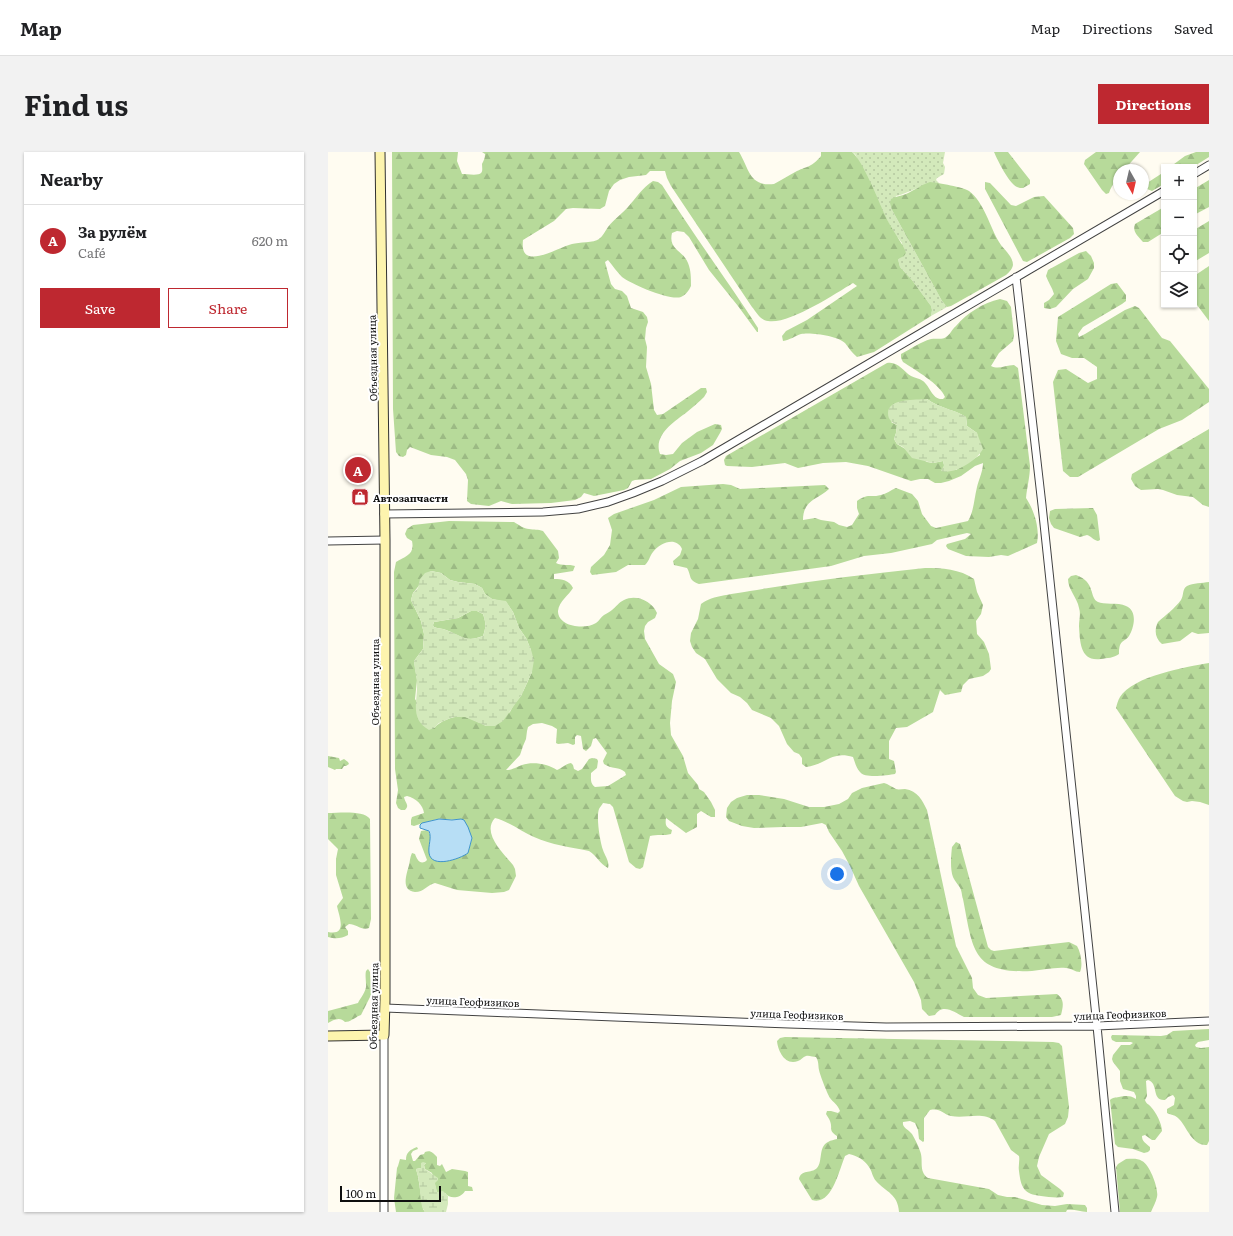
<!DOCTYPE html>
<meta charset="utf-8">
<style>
body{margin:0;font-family:Literata,serif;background:#f2f2f2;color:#202124}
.controls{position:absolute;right:12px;top:12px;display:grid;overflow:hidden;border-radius:0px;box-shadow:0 1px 3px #0004}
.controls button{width:36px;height:36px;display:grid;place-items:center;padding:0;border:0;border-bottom:1px solid #e0e0e0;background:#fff;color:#202124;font:20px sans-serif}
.compass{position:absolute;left:785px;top:12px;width:36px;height:36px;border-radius:50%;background:#fff;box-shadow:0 1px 3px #0004;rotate:172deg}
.scale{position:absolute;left:12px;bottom:10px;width:101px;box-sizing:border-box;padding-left:4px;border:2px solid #0f0f0f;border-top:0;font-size:11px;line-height:14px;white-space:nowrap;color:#0f0f0f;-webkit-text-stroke:3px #fff;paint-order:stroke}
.you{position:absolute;left:509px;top:722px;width:14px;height:14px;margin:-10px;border:3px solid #fff;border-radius:50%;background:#1a73e8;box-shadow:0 0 0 6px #1a73e833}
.badge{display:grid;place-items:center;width:26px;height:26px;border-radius:50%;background:#be2830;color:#fff;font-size:13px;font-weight:700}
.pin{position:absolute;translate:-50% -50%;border:2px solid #fff;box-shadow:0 1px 4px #0006}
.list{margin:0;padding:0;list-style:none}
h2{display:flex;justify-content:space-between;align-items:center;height:52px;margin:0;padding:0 16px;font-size:17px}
h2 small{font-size:13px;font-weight:400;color:#757577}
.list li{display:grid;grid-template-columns:26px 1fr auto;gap:12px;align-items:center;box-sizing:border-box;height:72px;padding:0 16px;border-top:1px solid #e0e0e0}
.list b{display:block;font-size:15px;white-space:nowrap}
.list p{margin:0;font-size:13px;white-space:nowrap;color:#757577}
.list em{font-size:13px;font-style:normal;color:#757577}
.actions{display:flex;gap:8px;padding:12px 16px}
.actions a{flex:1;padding:9px 0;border:1px solid #be2830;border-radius:0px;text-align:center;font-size:14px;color:#be2830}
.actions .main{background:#be2830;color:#fff}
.icon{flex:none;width:22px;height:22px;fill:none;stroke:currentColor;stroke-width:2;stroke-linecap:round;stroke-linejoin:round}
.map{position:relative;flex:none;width:881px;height:1060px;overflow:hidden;border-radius:0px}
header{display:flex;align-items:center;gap:24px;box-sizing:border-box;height:56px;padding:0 20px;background:#fff;border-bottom:1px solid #e0e0e0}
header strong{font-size:19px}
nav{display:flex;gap:22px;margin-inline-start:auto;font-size:14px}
.intro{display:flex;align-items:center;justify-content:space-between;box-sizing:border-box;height:96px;padding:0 24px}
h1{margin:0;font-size:28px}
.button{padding:10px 18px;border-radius:0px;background:#be2830;color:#fff;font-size:14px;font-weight:700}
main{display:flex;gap:24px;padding:0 24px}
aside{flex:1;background:#fff;border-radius:0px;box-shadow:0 1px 3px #0004}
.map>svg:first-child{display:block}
.grass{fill:url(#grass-dots)}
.forest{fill:url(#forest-firs);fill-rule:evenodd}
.wetland{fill:url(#wetland-marsh);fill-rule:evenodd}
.water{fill:#b7def5;stroke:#3f94cb}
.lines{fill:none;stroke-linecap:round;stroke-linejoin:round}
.street-casing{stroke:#424242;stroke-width:9}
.secondary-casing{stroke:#313131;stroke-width:11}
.street{stroke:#fff;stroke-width:7}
.secondary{stroke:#fdf4ae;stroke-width:9}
.labels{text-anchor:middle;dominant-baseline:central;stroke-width:4;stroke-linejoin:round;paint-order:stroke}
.street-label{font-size:10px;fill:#0f0f0f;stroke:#fff}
.poi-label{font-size:10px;font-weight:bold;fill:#0f0f0f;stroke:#fff;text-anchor:start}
</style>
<header>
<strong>Map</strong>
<nav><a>Map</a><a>Directions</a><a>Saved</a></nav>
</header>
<div class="intro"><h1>Find us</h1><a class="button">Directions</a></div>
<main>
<aside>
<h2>Nearby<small></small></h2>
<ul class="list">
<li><span class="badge">A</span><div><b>За рулём</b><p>Café</p></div><em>620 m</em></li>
</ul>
<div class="actions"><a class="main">Save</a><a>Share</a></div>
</aside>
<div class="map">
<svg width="881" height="1060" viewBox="0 0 881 1060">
<defs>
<pattern id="grass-dots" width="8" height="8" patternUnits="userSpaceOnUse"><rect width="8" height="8" fill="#d3e9bb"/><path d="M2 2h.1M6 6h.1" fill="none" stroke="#b4c7a0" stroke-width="1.8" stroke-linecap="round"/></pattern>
<pattern id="forest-firs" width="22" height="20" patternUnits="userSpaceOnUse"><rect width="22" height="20" fill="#b7da9a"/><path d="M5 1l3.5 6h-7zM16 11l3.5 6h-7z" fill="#9cba84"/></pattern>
<pattern id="wetland-marsh" width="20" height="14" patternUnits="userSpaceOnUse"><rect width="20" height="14" fill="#d3e9bb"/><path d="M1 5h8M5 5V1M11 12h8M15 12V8" fill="none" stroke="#b4c7a0"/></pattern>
</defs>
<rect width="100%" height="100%" fill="#fffcf1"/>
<path class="grass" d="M524,0H617L615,11L617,15L616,22L609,26L608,28L611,31C596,30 582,41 568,44L564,58L614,149L619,155L603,164L604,158L603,154L584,128L572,115L570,107L574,91L564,78L557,64L527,2Z"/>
<path class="forest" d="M64,0H130L129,9L134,22C138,22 151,24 153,21C155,19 154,15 154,12C156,8 157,6 157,2L154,0H411C421,16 421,35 446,32C454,28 461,23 469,19C480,14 484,15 493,4V0H524C535,9 550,48 557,63C562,75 571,86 577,98L578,101L576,104L570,107L572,115L584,128L603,154L604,158L603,164L546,200L529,205C524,201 521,196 517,191C510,184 483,180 473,182C467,184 462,188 455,189L454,184L458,179L479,168L529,134L525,131C507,142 460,173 440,169C432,168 429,161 424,155L343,34L339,26L337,19H322L318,23L301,25L292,28L286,32L281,39L277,54L272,57L245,56L238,57L226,69L195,88C191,121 230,95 244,92C251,90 266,91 271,87C275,84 277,79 280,75C285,68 294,62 300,55C308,46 314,36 325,29L330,30L334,33C365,82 399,128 430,176V180H429L410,154L381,118L361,85L356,80L349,79L344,81C340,98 355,98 360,111C363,118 363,126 363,134C361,138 358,143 353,145C342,149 303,132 294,125C289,120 285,114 280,108L277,110L283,132L287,137L294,139L299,144L303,156L315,160L319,165L320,170L318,176L317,187L319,195L318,215L323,232L326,258L329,263L335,262L373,236H378L379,240L376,245C371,250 365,255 359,260C346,270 325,283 332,302L338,303L345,302L354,291L369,280L387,272L393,273L394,277L392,281L385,293L373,301L352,309L342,317L323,327L307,328L304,329L300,336L296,338L266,344L256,341L253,345L247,348L223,351L184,352L173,349L161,354L143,352L139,349L140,328L138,322L127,308L119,305L103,303L82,295L79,298L78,303L75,305L71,304L68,300L65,257Z
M666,0H680L702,28V32L695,36C693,36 691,36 689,35C680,30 670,9 666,0Z
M768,0H812L796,18H791C791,28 784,31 781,41L778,42L774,38L756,12L757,8Z
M868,0H881V5L865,15H842L857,4Z
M836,20V32L824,39L819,37V31Z
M881,28V55L866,63V37Z
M602,30C611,31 635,35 641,39C656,50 662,75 671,90C675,97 685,104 685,113C684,118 681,120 678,123L623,154L619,155L614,149L564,58L562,51L563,47C568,44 573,44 578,42C587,38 593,33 602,30Z
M657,30L662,31L683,53L688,54L706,45L716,44L745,76L746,82L742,86L699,110L695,109L657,37Z
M836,55V80L820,90H815C810,84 804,80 807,72Z
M881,69V101L866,110V78Z
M758,99L763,104L766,111V116L760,127L745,137L728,155L722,157L716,156V151L721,148L726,142C724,135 720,130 718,124L720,118L751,101Z
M881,114V169L866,149V124Z
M789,131L798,143V149L794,152L755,175L750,182L751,185L757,182L797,158L807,154L811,156L834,186L842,189L881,237V250L854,268L831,277L750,325H742L735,319L725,230L730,218L738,217L760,231L769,227V215L756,206H744L733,202L728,189L730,165L783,132Z
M672,147L679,149L683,155L686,183L685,189L671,201L663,214C671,218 677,213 686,213L690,216L702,314C702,325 699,335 698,346C706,358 712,376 709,391L680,404L673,403L661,405L638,404L620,397L618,394L619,392L637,387L643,382L639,381L609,388L604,392L595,394L563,401L536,404L503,414L371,432C360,428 364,425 359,416L346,413L345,409L352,403L354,397C348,384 332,391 325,400C321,405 322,408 317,413H300L288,420L264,423L262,420L263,415L276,403L282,393L284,378L280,366L286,362L326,348L353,335L395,332L403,333L412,337L497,333L501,337C489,348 475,348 475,368L487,366L493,368L506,370L511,373L519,375L524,373L531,362L529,356V349C541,341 542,346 553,343C558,342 563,338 568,336L584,342L590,349L594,362L603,374L608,376L640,369C646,359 646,347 649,335C651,327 655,319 655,311L647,314L633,324L621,329L613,331H607L600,327H592L583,329L540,314L518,310L495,311L470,316L457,311L424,315L399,314L397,313L396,308L398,304L559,211C570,209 575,219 583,224C587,226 591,226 595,229C602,234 604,248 615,247L617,245C612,232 587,218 575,210L573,206V202C583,197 592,190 603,187C609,186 614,188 618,185C622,183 624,177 628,174C639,161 655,151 672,147ZM599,247C611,256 625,257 638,265L639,274L649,281L652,303L628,318L616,313L615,309L605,311L599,310L569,292L566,287L568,281L569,273L563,270Z
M881,277V355L875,353L865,345L849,343L835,338L830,337L813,338L807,334L803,327L804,322Z
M765,356L769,363L772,388L770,389C765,388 763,384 759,383L752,385L726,376L723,372L721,366L722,359L727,357Z
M121,369L186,370C191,373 196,377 201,377C206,378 210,377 215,379L230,399L231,406L228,411C234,414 241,412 247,414L245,419L226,422V427C234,427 241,428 245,436C241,443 231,449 230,459C230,475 257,478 268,471C271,469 273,465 276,463C279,461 282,460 284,458C288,455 291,450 296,448C308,442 324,449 329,461L327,466L320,470L317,474L316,479L317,487L331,512L345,522L348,530L344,549L342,571L343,583L355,604L360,621L370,633L371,637L376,640L383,650L387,658V665H383L373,659L369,662V675L358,681L338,666C337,673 338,675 344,678L343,682C336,684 329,682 322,684L315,715L312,717L308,716L301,710L285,655L282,652L275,651C274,653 272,655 271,657C268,665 272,690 275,698C277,704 282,710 280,716C272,712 268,703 261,699C242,695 224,693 206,685C194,680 180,669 167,666C153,681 176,702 185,713L187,717L188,724L181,738L176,740L164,741L129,738L107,731C99,733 96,740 87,740C72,739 79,721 81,713C82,709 82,705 84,701L87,702C89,708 93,714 99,708L91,687L93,679L99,678C105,683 102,694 101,702L140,701L144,686L130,667C123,669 117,666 110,667C102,669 94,671 86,674L83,673V668L84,665L96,661C95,653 88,646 79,644L76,645C77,651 82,653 77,658H73L70,656L68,651L70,638L67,617L66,420L68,410C77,404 87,403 84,389L79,386L77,382L79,377L85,373ZM103,419L113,421L122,428L130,430L147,432L154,436L157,442L164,447L178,450L185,460L191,476L198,486L203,498L204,520L193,544L186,552L182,560L158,574C152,571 145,567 138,565C127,563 114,568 106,576L87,547L89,528L86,509L95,497L96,482L93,469L83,448L85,441ZM214,571L224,574L229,577L228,591L230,592L240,591L245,593L247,592V585L249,583L253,584L255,597L258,599L263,594L265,587L268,586L279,601L275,609L276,612C283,617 292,615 297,620L298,623L280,634L267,635C262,631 263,627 263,621L269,616L270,609L269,607L264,606L261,607L254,617L250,619L246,617L245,613L243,611C237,612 234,616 229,618C220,612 205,609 194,613C188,615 185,618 178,618L192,603L195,594L198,587L199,579L200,575L205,572Z
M597,416C614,416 632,417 646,427L649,440L655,453L653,462L648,469L649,482L656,490L661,502L663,517L661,520L655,524L641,527L635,533L633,540L617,543L612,538L605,560L579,575L568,576L561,589V607L566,609L568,620L567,622C560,623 537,627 532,620C528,616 527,610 525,605C504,598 497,613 478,615L474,612V606L471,602L466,600L459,592L451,574L443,566L424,558L419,551L412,545L403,541L389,527L377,507L368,501L364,495L362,489L363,481L370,467L373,452C384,443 408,442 422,439C480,429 539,422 597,416Z
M748,423C768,430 761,446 770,450C775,453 790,450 798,454C810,459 806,476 801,484C799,487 796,488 794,490C791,493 791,498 791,502C786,506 779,506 773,507C752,510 752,490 751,474C751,468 753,462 751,456C749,445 740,438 740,427L743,424Z
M881,430V481L870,482L864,480L852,489L834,492C827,486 826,478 830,470C838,463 847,456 853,448C856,443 854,437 859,434C865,431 874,431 881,430Z
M143,459H149L155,462C158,470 158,476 155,484C137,491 134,484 118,478C114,476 110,477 106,475L105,473L106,470L130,466Z
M881,511V653L872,650L864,649L859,650L855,649L847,644L788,556C789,552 790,548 792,545C805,524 858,515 881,511Z
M0,604L11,606L12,609L16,607L20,610L21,612L18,614H16L14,617H8L7,618L0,615Z
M556,631C560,632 564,635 568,637C570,638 574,637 577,637C590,639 594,648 599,658L628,794L644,826L645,836L650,843L658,846L729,842C737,848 735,854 733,863L724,865H636C626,860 615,851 607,863L601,864L594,857L593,848L586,830L531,734L522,714L514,699L501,680L498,673L494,671L473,675H455L426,676L414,674L401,669L398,665L399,656L403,650L409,646L419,643H431L456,647L481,655H496L511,652L520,647L524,641L534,636Z
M0,661C11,661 36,658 42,667L43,767L41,776C34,779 28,772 21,772L17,775L20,779V783C13,787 7,787 0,785V780C20,784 11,764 9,754L15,746L8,723V707L10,697L0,687Z
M628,690L632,692L660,795L663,798L666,799L741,790L749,794C753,801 755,813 752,820C747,820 743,816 738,816C727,815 715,818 704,819C644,822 645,798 635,747C634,745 634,741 633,738C632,734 627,730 625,725C622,717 623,704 624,695Z
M40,817L42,820L43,843L33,863C27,865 23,870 17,870C12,864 5,868 0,871V859L30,851C33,845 39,839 38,832C38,828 37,823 38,819Z
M881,877V888L870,890L867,893L868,895L873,896L881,895V989L879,993C864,994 859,975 851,967C848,963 843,963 839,961V957L846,953L847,946L845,943L840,945L837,948C823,949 831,931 820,928L818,929L819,944L817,948C818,952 821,952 823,955C828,960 834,972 834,979L827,988H824L817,983L814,984C814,990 818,991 822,995V998L820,1000L816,1001L805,997L790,995L787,992L782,948C785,945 787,946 791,945C798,944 801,943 808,947V944L806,940L795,937L792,929V919L785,910L784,907L785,903L793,893H802L805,891L803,890H788L784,888L783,885L784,883L833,884L839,883L845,879Z
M457,885L725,890L731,891L734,894L741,955L740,965L737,972L721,982L711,1005L709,1014L713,1023L732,1037L736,1041L735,1045C728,1046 720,1045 713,1044C696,1042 693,1036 691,1019C690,1014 692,1009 691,1004L683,998L667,969C654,959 638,967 623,964C614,962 613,956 602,958L596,966V989L595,990L591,987L590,978L587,971L582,969L575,970C574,976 580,977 584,982C587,987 590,993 592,999C596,1008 590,1019 600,1026L661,1037L670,1043L679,1045H687L714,1053L727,1054L739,1052L757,1053L759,1056V1060C752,1060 747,1057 739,1058L738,1060H571C570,1042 558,1040 548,1029C544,1024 544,1019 541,1015C536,1007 529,1004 521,1002L517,1004C511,1018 504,1054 484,1048L471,1027C473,1017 483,1022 489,1016C495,1010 490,995 500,990C503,988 506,988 509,987V984C500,978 505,977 502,969C501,966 499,964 498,962L499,959H503L510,961L512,959C510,953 505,950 502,946C499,941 492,923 491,918C490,913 491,910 488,905C485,905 481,903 478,904C475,905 473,908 470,909C457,914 450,899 449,889L452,886Z
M89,995L90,997L85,999L83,1002L85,1009H87L92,1003L96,1002L97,1000C103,998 105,1001 109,1005V1013L112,1014L114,1012L118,1020L124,1017L137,1019L140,1020V1034L144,1035L145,1039H137C133,1046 122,1048 117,1041H109L104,1021L97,1017L96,1013L98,1011H93V1016L88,1017L90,1024L95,1057L97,1060H68L66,1046L69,1016L70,1014L72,1007L78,1008C78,1000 82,998 89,995Z
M798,1007C804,1007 809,1006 814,1009C822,1013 831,1037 829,1045C828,1050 825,1055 823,1060H792L788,1015L790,1012Z"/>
<path class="wetland" d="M599,247C611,256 626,257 638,265L639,274L649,281L655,297C649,308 627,323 613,319L616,313L615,309L605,311L584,306L575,295L569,292L566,287L568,281L569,273C564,270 560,268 560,261C560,246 588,248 599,247Z
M103,419L113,421L122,428L130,430L147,432L154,436L157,442L164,447L178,449L185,460L191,476L198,486L203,498L206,508L204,520L193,544L175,569L167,574H158L137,565H125L111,571L106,576L101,578C81,567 90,548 89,531C89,524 86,517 86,509L95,497L96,482L93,469L83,448L85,441L90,436L92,427L97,421ZM143,459H149L155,462C158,470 158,476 155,484C138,491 133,483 118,478C114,476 110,477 106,475L105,473L106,470L130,466Z
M95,1010L98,1011L96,1013L97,1017L110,1026V1028L107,1031L109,1040L115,1039L120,1044V1052L118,1060H97C91,1052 93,1040 91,1030C91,1026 89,1022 88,1017L93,1016V1011Z"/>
<path class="water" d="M111,667L124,668L133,667L136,668L140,675L144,686L140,701C132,707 103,717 101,701C100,693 104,686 101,679L92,676V673L94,671Z"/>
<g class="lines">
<defs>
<path id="street" d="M866,22L881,13
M688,125L714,353L769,874L787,1060
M56,362L215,360L250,357L280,350L305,341L334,329L374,309L836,39
M0,389L57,388
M57,856L461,872L558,875L769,874L881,869
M56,883V1060"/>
<path id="secondary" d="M0,884L56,883L57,848V388L52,0"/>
</defs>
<use href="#street" class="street-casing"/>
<use href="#secondary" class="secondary-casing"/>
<use href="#street" class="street"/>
<use href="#secondary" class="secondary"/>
</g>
<defs>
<symbol id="shop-square" viewBox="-11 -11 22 22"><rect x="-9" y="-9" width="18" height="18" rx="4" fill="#be2830" stroke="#fff"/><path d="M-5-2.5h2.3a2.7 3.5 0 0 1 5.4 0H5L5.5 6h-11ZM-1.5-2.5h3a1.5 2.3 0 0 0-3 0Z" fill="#fff"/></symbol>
</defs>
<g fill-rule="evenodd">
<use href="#shop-square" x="22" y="335" width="20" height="20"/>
</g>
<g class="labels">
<g class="street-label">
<text transform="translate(44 206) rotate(-91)">Объездная улица</text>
<text transform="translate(46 530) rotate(-90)">Объездная улица</text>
<text transform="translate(145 849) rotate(2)">улица Геофизиков</text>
<text transform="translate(45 854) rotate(-89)">Объездная улица</text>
<text transform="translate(469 862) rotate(2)">улица Геофизиков</text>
<text transform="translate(792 862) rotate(-2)">улица Геофизиков</text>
</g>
<g class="poi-label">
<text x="45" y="345">Автозапчасти</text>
</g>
</g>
</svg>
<div class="controls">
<button>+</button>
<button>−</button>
<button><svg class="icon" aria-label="locate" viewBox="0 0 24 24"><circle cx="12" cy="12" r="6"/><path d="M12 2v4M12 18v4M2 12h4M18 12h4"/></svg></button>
<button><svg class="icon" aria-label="layers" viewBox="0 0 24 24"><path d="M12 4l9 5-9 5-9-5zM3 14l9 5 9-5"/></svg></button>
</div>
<svg class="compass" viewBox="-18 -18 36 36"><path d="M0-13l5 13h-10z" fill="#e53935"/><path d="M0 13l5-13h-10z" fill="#757577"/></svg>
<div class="scale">100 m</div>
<div class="you"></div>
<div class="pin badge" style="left:30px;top:318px">A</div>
</div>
</main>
